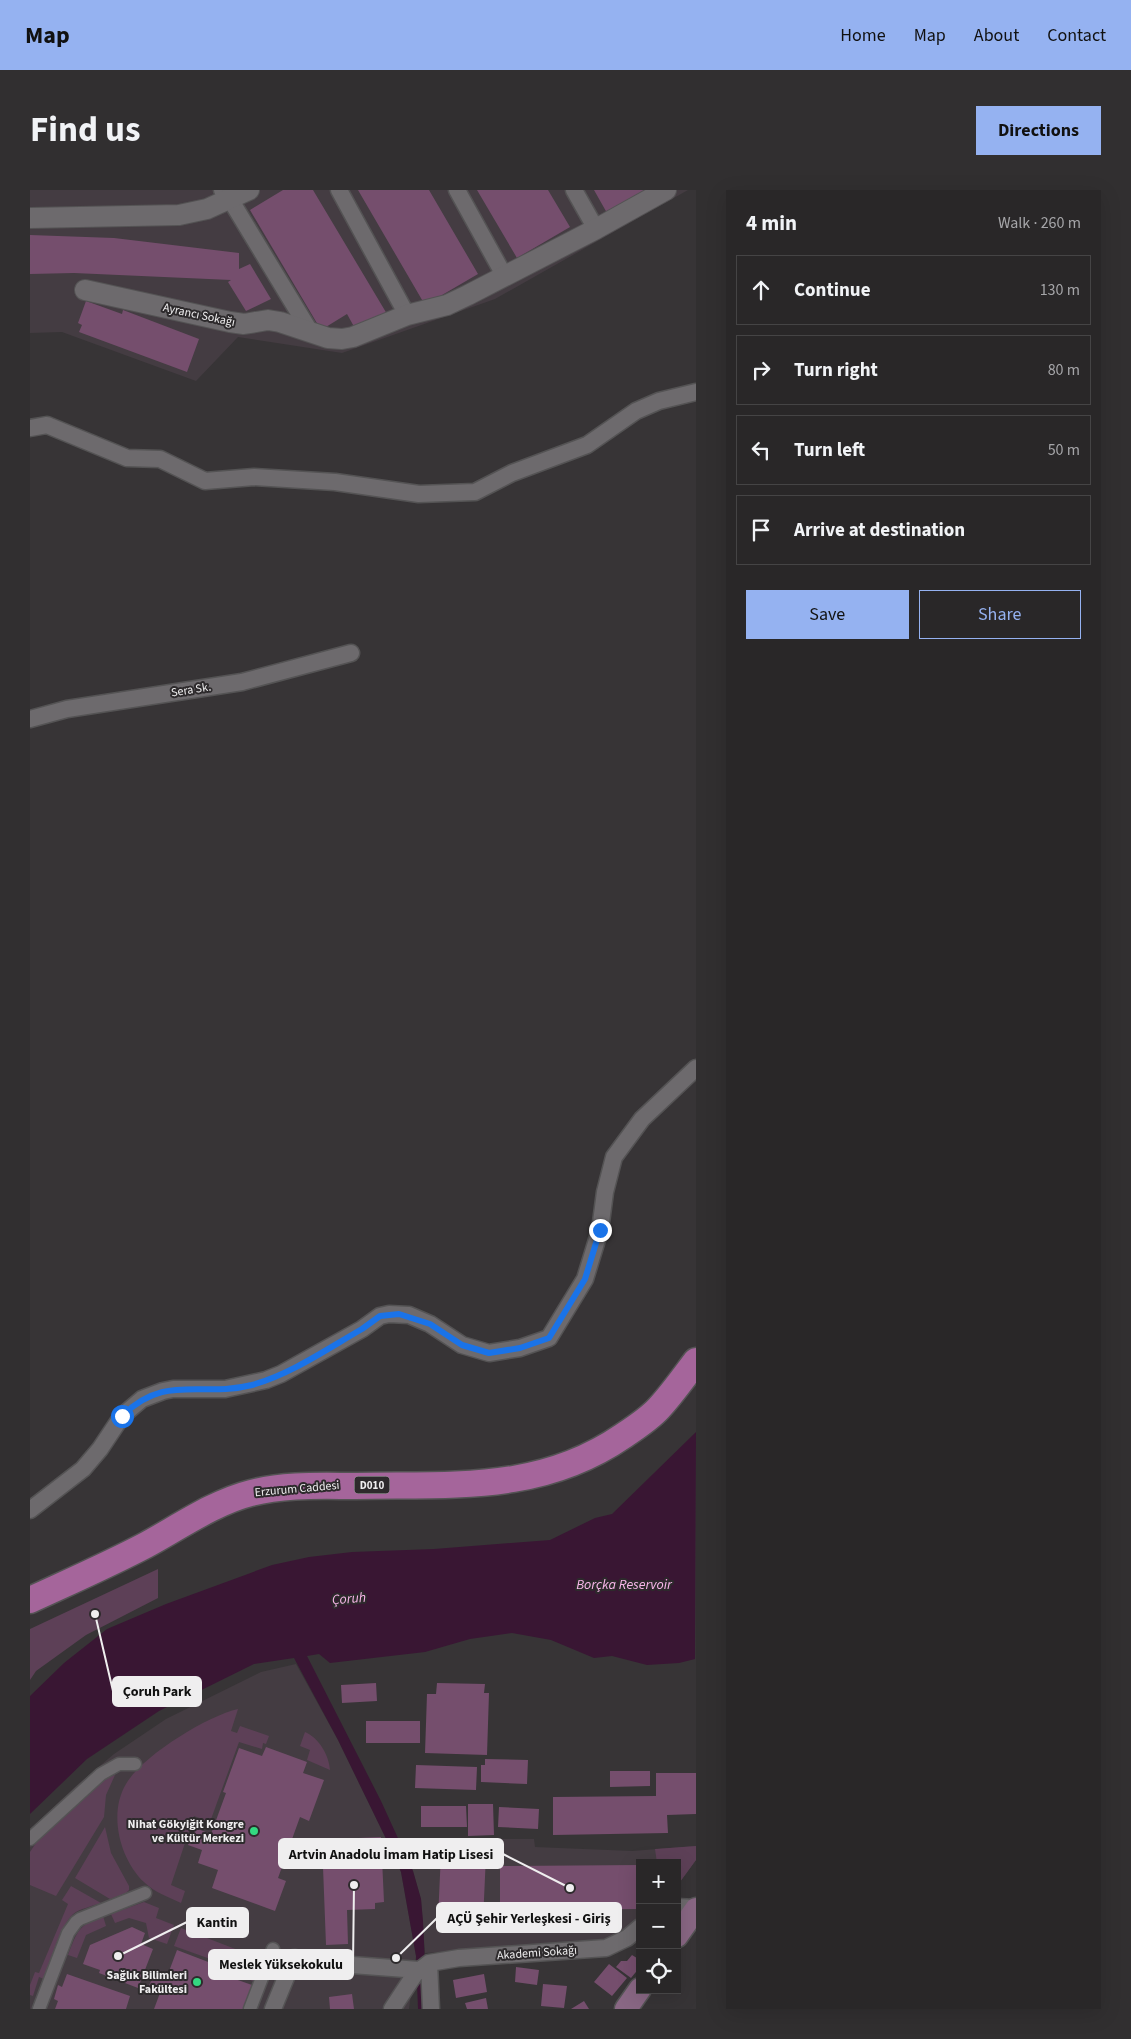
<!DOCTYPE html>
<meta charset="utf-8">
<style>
body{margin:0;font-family:"Source Sans 3",sans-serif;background:#312f30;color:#f1f3f6}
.controls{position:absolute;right:15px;bottom:15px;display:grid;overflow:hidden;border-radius:0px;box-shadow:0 5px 20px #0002}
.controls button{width:45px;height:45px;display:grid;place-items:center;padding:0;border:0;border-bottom:1px solid #454445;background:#292728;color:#f1f3f6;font:25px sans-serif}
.stop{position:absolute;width:15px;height:15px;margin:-11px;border:4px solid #1a73e8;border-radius:50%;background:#fff}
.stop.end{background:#1a73e8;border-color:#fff;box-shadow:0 1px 5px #0008}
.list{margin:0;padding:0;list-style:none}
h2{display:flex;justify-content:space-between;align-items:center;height:65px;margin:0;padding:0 20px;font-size:21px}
h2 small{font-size:16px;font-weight:400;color:#a5a5a8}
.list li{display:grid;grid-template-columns:32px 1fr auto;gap:15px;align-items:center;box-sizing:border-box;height:70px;margin:0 10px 10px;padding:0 10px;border:1px solid #454445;border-radius:0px}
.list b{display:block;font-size:19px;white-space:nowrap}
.list em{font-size:16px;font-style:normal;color:#a5a5a8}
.actions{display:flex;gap:10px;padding:15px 20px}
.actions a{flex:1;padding:11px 0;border:1px solid #95b2f1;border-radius:0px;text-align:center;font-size:18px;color:#95b2f1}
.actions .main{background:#95b2f1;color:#111}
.icon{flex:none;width:28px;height:28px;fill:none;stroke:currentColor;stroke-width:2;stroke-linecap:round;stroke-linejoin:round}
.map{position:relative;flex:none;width:666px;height:1819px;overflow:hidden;border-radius:0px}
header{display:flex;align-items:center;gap:30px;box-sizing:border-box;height:70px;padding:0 25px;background:#95b2f1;color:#111}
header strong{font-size:24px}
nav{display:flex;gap:28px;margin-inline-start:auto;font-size:18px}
.intro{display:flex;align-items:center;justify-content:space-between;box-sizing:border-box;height:120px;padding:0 30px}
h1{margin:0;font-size:35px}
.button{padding:12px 22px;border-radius:0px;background:#95b2f1;color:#111;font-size:18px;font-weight:700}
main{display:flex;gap:30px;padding:0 30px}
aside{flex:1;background:#292728;border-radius:0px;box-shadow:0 5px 20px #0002}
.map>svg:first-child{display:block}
.built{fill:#443c42}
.green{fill:#5d4057}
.water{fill:#391633}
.building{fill:#754e6d}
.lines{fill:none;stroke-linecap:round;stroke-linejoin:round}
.pedestrian-casing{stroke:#545354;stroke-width:15}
.minor-casing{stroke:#545354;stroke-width:19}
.tertiary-casing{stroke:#545354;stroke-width:22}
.secondary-casing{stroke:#545354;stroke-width:25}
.primary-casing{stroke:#545354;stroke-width:29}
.pedestrian{stroke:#6d6a6d;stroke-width:12}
.minor{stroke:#6d6a6d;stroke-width:16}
.tertiary{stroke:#6d6a6d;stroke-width:20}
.secondary{stroke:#896784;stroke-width:22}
.primary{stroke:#a5659b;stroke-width:26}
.route{stroke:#1a73e8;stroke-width:6}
.poi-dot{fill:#34d881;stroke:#2d2a2c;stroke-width:2}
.labels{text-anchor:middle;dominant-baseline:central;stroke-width:4;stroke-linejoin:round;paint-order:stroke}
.shield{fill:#2d2a2c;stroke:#b5b3b4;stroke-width:1}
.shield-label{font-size:11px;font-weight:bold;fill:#efeeef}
.street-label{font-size:12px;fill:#efeeef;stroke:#2d2a2c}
.poi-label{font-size:12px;font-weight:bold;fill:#efeeef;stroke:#2d2a2c;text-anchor:end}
.water-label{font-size:14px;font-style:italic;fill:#f9b7ea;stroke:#2d2a2c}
.leader{fill:none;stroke:#efeeef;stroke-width:2}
.callout-dot{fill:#efeeef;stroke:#2d2a2c;stroke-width:2}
.callout{fill:#efeeef;stroke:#efeeef;stroke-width:2}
.callout-label{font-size:14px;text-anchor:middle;font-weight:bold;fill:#111}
</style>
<header>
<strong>Map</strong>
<nav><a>Home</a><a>Map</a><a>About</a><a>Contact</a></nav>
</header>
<div class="intro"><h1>Find us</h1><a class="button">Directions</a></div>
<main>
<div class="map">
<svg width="666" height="1819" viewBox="0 0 666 1819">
<rect width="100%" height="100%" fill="#373436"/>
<path class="built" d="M0,0H658L465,109L312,163L208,147L166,191L32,142L0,143Z
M266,1474L308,1550L362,1661L371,1682L386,1766L379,1819H0V1639L47,1595L84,1564L136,1529L231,1482Z
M369,1649H504L505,1657L602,1661L666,1656V1670L647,1696V1673H610V1730L574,1753L395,1763L391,1709L383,1681Z"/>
<path class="green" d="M128,1379V1408L56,1445L6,1481L0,1490V1439Z
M208,1519L201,1541L207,1543L210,1536L239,1546L236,1554L233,1553L232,1559L209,1552L180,1632L164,1626L141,1695L155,1701L151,1713C138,1707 124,1702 114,1692C90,1669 78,1624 96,1594C112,1566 177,1526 208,1519Z
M275,1542C289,1548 299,1565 300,1580L277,1570L280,1560L270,1556Z
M85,1585L76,1605L74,1627L26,1706L0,1695V1662L6,1653C25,1634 60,1593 85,1585Z
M75,1637L81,1663L99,1696V1700L96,1703L80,1709L45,1688Z
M666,1656V1670L647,1696V1673H627L625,1659Z
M41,1696L71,1713C63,1716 53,1718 46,1722C31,1731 20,1773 14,1789L9,1787L3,1806L0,1805V1795L5,1782L9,1783L38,1714L32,1710Z
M114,1712L129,1718L126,1728L144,1735L137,1754L119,1748L116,1733L99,1728L85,1733L81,1724Z
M73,1726L76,1736L56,1745L47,1768L38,1765C47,1742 48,1735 73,1726Z
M151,1738L234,1770L225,1792L211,1786V1780L144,1756Z"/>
<path class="water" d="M666,1242L665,1469L649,1473L617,1475L582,1466L564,1468L521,1450L482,1443L440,1449L395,1462L300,1473L289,1464L277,1466L351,1611L383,1681L391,1709L393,1731L397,1819H388L386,1766L371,1682L362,1661L308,1550L264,1468L224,1474L129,1521L57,1569L0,1624V1506L34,1473L77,1439L136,1414L242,1375L279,1367L322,1362L404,1359L520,1350L565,1328L582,1324Z"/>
<path class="building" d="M253,0H283L357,124L327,142L317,124L291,140L220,20Z
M328,0H399L448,84L395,115Z
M447,0H518L540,37L487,68Z
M564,0H617L577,23Z
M0,45L84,48L209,63V79L220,74L241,109L216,121L198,92L201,90L44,83L0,84Z
M56,111L92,124L93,120L169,149L157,182L49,142L52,135L48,133Z
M346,1493L347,1511L312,1513L311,1495Z
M407,1493L455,1494L454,1503H459L457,1565L395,1563L397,1504H406Z
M336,1531H390V1553H336Z
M236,1557L277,1572L273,1583L294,1590L279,1631L270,1627L248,1688L256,1691L245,1721L182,1698L188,1680L168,1673L172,1660L158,1655L165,1638L181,1644L196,1603L193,1602L209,1558L232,1566Z
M455,1569L498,1570L497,1594L451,1592V1575H455Z
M386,1575L447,1577L446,1600L385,1598Z
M580,1581H620V1596L580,1597Z
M626,1583H666V1624L637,1625L638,1643L523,1645V1607L626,1606Z
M438,1614H463L464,1645L438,1646Z
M391,1616H436L437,1637H391Z
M469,1617L509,1619L508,1639L468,1637Z
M351,1647L354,1712L345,1713V1719L317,1720L318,1754L296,1755L293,1677L307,1676L306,1649Z
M411,1663L456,1665L453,1731L408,1729Z
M610,1675V1719L470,1720V1676Z
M102,1737L115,1743L111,1754L123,1759L108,1798L69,1783L70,1780L53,1774L60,1755Z
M147,1760L207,1783L205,1789L222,1795L213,1819H124L130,1803L118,1798L126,1779L138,1784Z
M602,1765L610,1770V1777L601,1788L586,1777L591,1771H597Z
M579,1774L597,1788L582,1806L564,1792Z
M486,1777L509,1780L507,1795L485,1792Z
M37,1784L100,1806L96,1819H25L28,1811L24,1809L28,1795L32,1797Z
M454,1784L457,1802L426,1808L423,1790Z
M513,1794L537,1796L534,1818L511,1816Z
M322,1804L324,1819H300L299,1807Z
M456,1808L458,1819H437L435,1813Z
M554,1811L559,1819H541Z"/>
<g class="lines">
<defs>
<path id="pedestrian" d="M0,1649L71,1584L89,1574H105
M9,1819L38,1743L46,1732L50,1729L115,1703
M220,1819L243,1759"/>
<path id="minor" d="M192,0L200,9L281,143
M309,0L377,125
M427,0L475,87
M544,0L566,39
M0,238L17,235L97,268L130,269L175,291L224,287L305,292L389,304L445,302L482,283L557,255L606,221L629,211L666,202
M0,529L37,519L212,492L321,463
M0,1320L53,1279L70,1259L92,1226L112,1209L133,1201L143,1199H195L236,1190L251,1184L332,1139L350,1126L359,1124L379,1125L400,1134L432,1155L459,1163L490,1158L519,1148L555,1089L570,1040L575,1002L584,967L612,929L666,878
M647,1717L666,1718
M399,1773L401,1819
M243,1819L264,1768L295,1773L389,1780
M362,1819L385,1784L399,1773L429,1768L576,1758L597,1748L610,1737"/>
<path id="tertiary" d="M0,28L149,25L177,19L219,0
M55,100L200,132L214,134L238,130L250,132L298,148L312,149L323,147L377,125L417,115L438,105L566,39L636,0"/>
<path id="secondary" d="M647,1746L666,1719
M596,1819L610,1799"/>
<path id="primary" d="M0,1410C39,1392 78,1375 116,1355C149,1337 185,1312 221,1303C255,1294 292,1296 326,1296C422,1294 510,1303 593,1246C605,1238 619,1229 629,1218C642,1204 654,1187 666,1171"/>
</defs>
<use href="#pedestrian" class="pedestrian-casing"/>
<use href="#minor" class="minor-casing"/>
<use href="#tertiary" class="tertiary-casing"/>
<use href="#secondary" class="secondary-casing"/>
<use href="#primary" class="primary-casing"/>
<use href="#pedestrian" class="pedestrian"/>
<use href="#minor" class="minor"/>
<use href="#tertiary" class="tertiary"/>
<use href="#secondary" class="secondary"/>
<use href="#primary" class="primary"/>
</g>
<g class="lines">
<path class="route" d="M92,1226C135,1183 171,1208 222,1195C261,1184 297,1159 332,1139L350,1126L369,1124L400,1134L432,1155L459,1163L490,1158L519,1148L555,1089L570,1040"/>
</g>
<g class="poi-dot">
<circle cx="224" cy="1641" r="5"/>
<circle cx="167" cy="1792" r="5"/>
</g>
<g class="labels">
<rect class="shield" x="324.5" y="1286.5" width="35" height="17" rx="4"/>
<g class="shield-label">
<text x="342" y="1295">D010</text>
</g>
<g class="street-label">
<text transform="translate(169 125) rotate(12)">Ayrancı Sokağı</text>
<text transform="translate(161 500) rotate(-9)">Sera Sk.</text>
<text transform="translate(267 1299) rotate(-5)">Erzurum Caddesi</text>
<text transform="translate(507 1763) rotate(-4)">Akademi Sokağı</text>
</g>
<g class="poi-label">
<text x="214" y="1634">Nihat Gökyiğit Kongre<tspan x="214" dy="14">ve Kültür Merkezi</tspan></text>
<text x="157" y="1785">Sağlık Bilimleri<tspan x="157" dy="14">Fakültesi</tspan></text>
</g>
<g class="water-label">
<text x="594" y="1395">Borçka Reservoir</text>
<text transform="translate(319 1409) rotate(-4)">Çoruh</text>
</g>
</g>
<path class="leader" d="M65 1424L83 1501M540 1698L473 1664M366 1768L407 1728M88 1766L157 1732M324 1695L323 1774"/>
<g class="callout-dot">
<circle cx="65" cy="1424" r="5"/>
<circle cx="540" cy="1698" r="5"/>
<circle cx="366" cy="1768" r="5"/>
<circle cx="88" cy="1766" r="5"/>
<circle cx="324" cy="1695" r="5"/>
</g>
<g class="callout">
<rect x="83" y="1487" width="88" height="29" rx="5"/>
<rect x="249" y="1649" width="224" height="29" rx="5"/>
<rect x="407" y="1713" width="184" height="29" rx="5"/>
<rect x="157" y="1718" width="61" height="29" rx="5"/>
<rect x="179" y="1760" width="144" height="29" rx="5"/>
</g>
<g class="callout-label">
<text x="127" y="1506">Çoruh Park</text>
<text x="361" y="1669">Artvin Anadolu İmam Hatip Lisesi</text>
<text x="499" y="1733">AÇÜ Şehir Yerleşkesi - Giriş</text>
<text x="187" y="1737">Kantin</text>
<text x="251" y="1779">Meslek Yüksekokulu</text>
</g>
</svg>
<div class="controls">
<button>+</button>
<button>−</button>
<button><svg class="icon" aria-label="locate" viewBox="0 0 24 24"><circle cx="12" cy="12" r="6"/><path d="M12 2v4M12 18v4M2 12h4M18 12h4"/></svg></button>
</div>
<div class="stop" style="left:92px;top:1226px"></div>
<div class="stop end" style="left:570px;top:1040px"></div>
</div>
<aside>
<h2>4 min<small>Walk · 260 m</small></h2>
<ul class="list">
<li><svg class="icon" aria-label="ahead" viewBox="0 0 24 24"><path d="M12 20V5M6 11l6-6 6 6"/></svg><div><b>Continue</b></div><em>130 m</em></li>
<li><svg class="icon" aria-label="right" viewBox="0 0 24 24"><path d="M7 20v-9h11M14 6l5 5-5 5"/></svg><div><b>Turn right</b></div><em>80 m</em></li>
<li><svg class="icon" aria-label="left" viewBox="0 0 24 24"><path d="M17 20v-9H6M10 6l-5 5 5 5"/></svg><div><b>Turn left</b></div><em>50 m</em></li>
<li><svg class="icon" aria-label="arrive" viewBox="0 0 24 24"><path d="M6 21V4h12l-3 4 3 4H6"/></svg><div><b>Arrive at destination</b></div></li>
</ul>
<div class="actions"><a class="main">Save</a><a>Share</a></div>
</aside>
</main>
